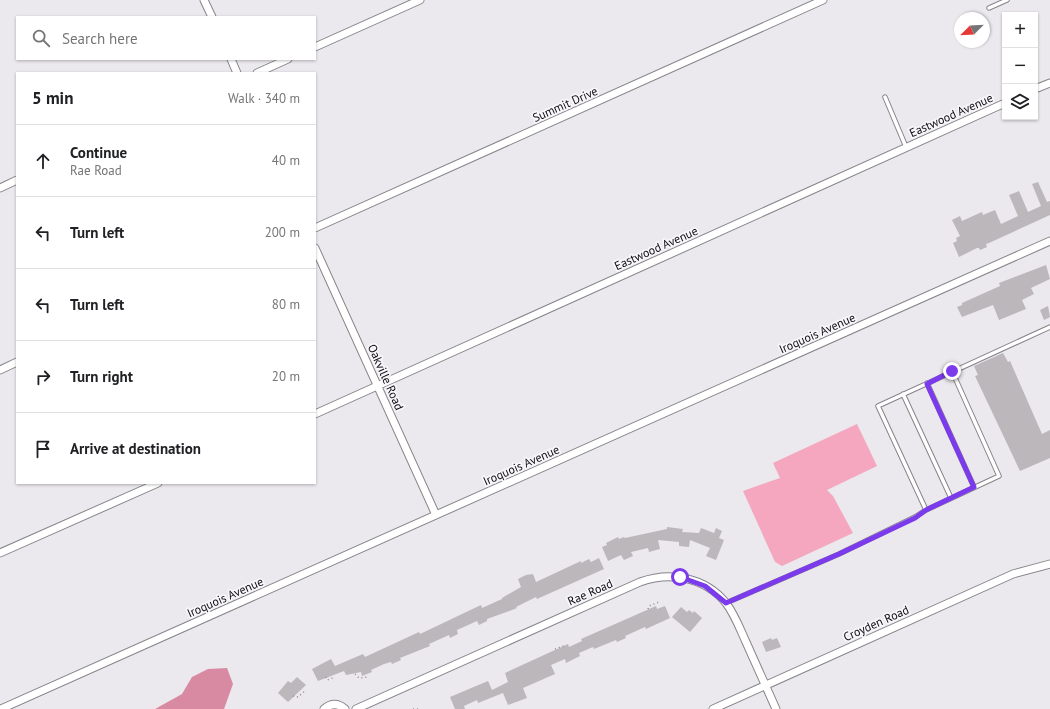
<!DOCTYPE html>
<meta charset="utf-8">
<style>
body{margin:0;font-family:"PT Sans",sans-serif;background:#f2f2f2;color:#202124}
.controls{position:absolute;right:12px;top:12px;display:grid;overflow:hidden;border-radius:0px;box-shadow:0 1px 3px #0004}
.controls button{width:36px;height:36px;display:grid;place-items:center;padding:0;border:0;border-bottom:1px solid #e0e0e0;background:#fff;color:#202124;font:20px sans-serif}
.compass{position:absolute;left:954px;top:12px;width:36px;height:36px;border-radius:50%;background:#fff;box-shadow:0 1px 3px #0004;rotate:246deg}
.stop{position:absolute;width:12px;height:12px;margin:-9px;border:3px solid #7c3aed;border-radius:50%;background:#fff}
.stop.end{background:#7c3aed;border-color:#fff;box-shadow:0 1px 4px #0008}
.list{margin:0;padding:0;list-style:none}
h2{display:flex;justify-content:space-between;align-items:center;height:52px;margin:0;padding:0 16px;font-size:17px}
h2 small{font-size:13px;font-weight:400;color:#757577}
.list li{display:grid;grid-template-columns:26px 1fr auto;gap:12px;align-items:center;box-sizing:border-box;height:72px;padding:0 16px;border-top:1px solid #e0e0e0}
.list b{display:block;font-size:15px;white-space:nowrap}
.list p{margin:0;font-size:13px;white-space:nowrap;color:#757577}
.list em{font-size:13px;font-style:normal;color:#757577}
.icon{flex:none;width:22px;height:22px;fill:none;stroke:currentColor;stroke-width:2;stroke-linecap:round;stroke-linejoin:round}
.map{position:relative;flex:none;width:1050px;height:709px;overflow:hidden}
.search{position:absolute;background:#fff;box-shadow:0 1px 3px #0004;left:16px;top:16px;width:300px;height:44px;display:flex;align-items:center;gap:10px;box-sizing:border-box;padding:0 14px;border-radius:0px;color:#757577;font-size:15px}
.panel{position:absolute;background:#fff;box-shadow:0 1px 3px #0004;left:16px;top:72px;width:300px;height:412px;border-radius:0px}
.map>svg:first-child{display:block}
.green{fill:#f4a7be}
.forest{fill:#d88aa2}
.building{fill:#bcb7bb}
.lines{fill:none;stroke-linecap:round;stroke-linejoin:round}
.lane-casing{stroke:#868489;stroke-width:5.5}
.street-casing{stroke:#868489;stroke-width:9}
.path{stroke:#908e92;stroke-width:1.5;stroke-dasharray:1 3;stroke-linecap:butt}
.lane{stroke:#fff;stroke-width:3.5}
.street{stroke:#fff;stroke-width:7}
.route{stroke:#7c3aed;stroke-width:5}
.labels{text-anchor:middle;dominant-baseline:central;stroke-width:3.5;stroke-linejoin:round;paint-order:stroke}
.street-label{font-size:12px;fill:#0c0b0d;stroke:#f8f6fb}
</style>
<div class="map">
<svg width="1050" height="709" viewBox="0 0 1050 709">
<rect width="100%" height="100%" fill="#ebe8ee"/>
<path class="green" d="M857,424L877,466L827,490L833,496L853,533L782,566L775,562L743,491L780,478L773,463Z"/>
<path class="forest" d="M227,668L233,684L224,709H155L182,694L192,677L208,669Z"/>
<path class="building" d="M1038,182L1047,202L1050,201V215L989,243L986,244L987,247L980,250L979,248H977L959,257L953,243L957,241L956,238L960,236L952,220L960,216L962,221L982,212L983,215L995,210L1001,224L1018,216L1009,195L1019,191L1028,212L1041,206L1032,184Z
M1046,265L1050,279L1031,288L1034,294L1022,300L1026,309L999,320L993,305L962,317L957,307L962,305V303L1000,286L999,283Z
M1048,306L1050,317L1044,320L1040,310Z
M1003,353L1008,362L1010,361L1042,434L1050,430V458L1020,471L975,376L978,375L974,366Z
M667,527L683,529L682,532L699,533L701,528L714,533L716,528L722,531L719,538L724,540L716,560L706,556L710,548L690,540L689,547L679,546V542L658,540L660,549L649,552L648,548L631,552L633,556L624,560L621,555L608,561L602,547L607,545L606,543L618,537L619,539L624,537L625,538L667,529Z
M599,558L604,569L537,599L536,597L516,607L517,608L512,610L487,619V621L479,625L477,621L457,630L458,634L450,638L449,635L429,644L430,646L400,658L401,660L392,664L391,662L384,664L371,670L372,672L362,676L361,672L346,675L344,671L318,681L312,669L331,659L335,666L363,654L365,657L419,632L420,634L481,605L482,608L502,599V598L521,587L518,579L526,575L533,574L536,582L581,561V563L589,559L591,562Z
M656,606L657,609L665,606L670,618L646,629L645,627L625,636L626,638L617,642L616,640L594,649L593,647L579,653L580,656L566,663L565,659L551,665L555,674L523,688L527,698L508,705L503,693L478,703L477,700L464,706L465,709H455L450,697L488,681L492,690L508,682L505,673L568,644L569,647L582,641L581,639Z
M681,607L687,612L689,610L693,613L694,611L702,618L690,632L672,617Z
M771,638L772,640L777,638L781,647L766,652L762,642Z
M297,677L306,685L288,702L278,693L288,681L291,683Z"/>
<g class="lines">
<defs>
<path id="lane" d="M989,8L1007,0
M885,97L906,147
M952,371L999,476L926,510L878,406L1050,327
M927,383L974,487
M903,394L951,498
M726,603L839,554L915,517L926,510"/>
<path id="street" d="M204,0L212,17
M315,47L420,0
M231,59L237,73
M257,73L288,59
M1035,89L1050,83
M0,188L17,180
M315,228L823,0
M315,248L436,515
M0,370L17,362
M315,414L1005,103
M0,553L158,483
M1,709L1050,241
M324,709C331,703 338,703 345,709
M356,709L640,582C670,571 705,577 726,603C735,615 740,629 746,642C756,664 766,687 776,709
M713,709L1013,574L1050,564"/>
</defs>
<use href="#lane" class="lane-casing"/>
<use href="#street" class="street-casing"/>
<path class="path" d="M648,609L649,606L659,602
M555,649L566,645
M355,674L359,678L369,677
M326,677L327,680L335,677
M293,696L298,697L306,690
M413,709H419"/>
<use href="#lane" class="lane"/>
<use href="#street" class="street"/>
</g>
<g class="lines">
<path class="route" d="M680,577L705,586L726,603L839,554L915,518L926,510L974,487L927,384L952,371"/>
</g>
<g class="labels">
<g class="street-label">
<text transform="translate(565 104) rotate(-24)">Summit Drive</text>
<text transform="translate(951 115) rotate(-24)">Eastwood Avenue</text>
<text transform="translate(656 248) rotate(-24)">Eastwood Avenue</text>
<text transform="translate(817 333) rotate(-24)">Iroquois Avenue</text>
<text transform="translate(386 377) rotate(66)">Oakville Road</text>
<text transform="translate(521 465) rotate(-24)">Iroquois Avenue</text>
<text transform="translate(590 592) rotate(-24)">Rae Road</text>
<text transform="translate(225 597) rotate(-24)">Iroquois Avenue</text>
<text transform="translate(876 623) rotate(-24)">Croyden Road</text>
</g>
</g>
</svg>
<div class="controls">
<button>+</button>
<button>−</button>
<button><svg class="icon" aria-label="layers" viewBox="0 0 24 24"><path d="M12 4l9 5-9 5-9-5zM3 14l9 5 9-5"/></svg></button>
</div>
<svg class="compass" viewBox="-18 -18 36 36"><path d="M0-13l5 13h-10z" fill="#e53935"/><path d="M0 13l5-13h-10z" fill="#757577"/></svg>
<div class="stop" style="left:680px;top:577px"></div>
<div class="stop end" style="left:952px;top:371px"></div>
<div class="search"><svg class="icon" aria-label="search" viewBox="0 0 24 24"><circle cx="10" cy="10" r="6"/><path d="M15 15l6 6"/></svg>Search here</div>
<section class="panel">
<h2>5 min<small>Walk · 340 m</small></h2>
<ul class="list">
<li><svg class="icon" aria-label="ahead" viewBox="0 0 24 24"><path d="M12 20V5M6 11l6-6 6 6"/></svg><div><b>Continue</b><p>Rae Road</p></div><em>40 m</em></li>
<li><svg class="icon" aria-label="left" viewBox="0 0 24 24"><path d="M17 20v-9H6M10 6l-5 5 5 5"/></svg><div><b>Turn left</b></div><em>200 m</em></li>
<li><svg class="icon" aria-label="left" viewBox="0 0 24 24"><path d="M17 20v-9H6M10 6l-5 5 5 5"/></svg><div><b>Turn left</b></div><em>80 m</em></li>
<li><svg class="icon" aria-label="right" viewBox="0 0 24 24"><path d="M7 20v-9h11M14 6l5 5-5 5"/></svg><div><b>Turn right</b></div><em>20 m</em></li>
<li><svg class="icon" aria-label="arrive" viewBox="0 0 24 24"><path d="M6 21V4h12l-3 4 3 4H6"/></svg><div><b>Arrive at destination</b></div></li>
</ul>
</section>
</div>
